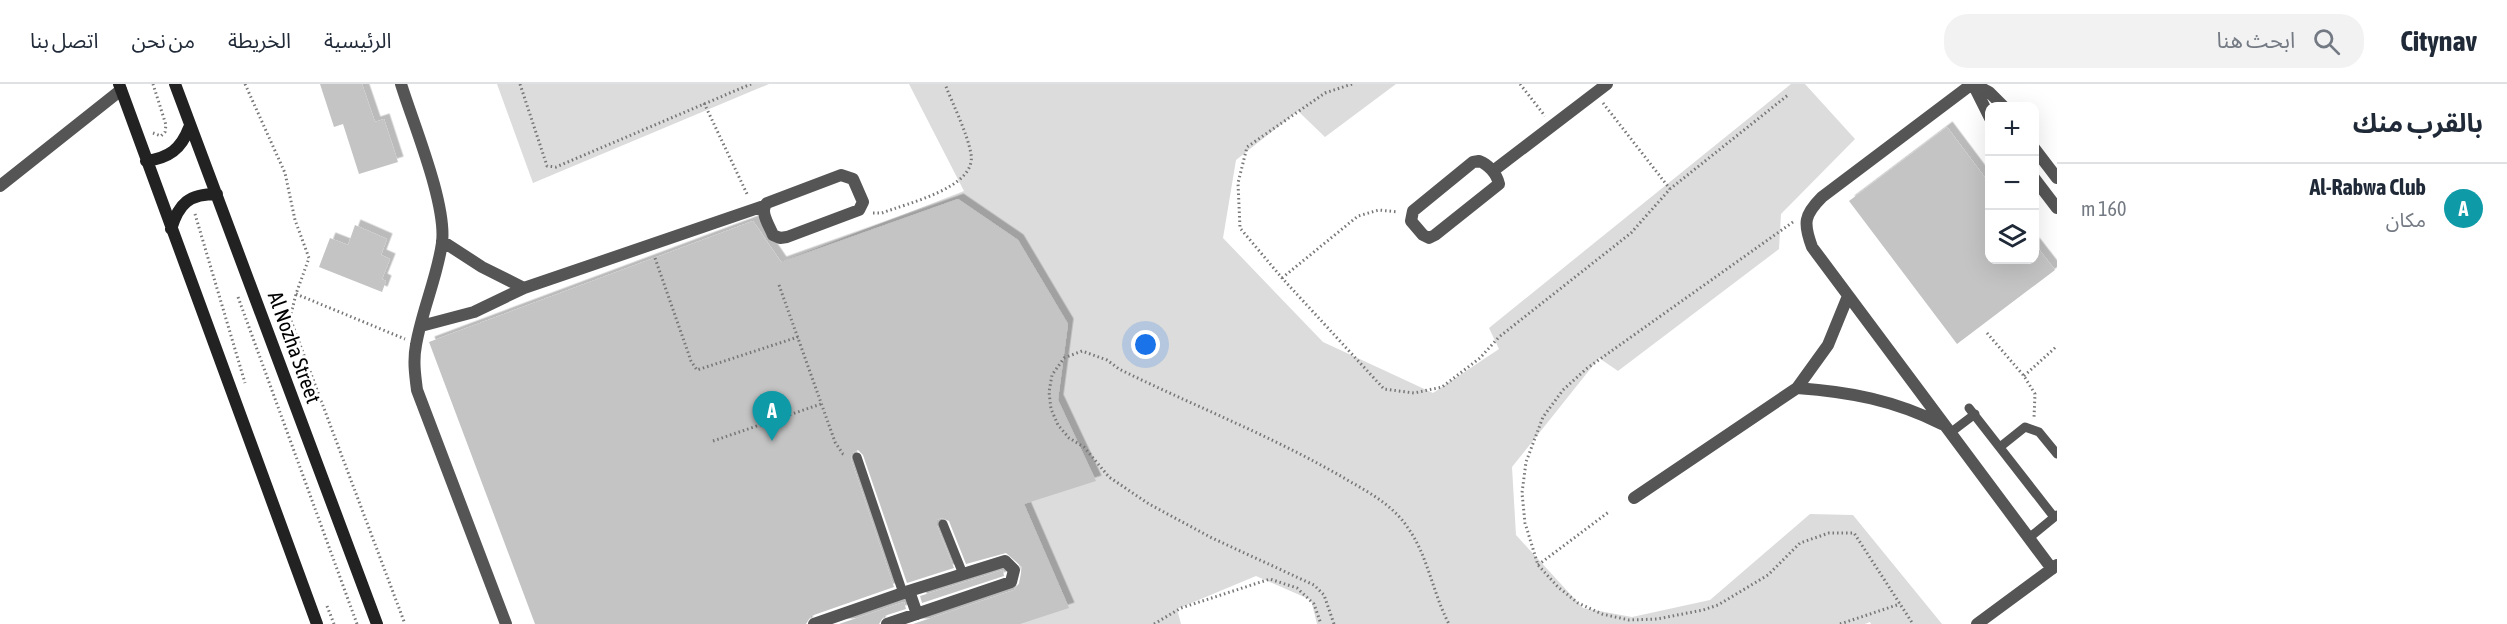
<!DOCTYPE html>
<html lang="ar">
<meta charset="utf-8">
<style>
body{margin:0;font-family:"Asap Condensed","Noto Sans Arabic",sans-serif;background:#f2f2f3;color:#1f2937;direction:rtl}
.controls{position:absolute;right:18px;top:18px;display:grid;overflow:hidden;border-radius:12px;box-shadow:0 6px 24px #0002}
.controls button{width:54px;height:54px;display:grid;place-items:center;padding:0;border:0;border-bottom:2px solid #e0e1e3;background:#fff;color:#1f2937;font:30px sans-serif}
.you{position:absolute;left:1146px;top:261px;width:21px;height:21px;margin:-15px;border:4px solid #fff;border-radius:50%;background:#1a73e8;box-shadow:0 0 0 9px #1a73e833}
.badge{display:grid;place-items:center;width:39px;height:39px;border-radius:50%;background:#111827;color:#fff;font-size:20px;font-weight:700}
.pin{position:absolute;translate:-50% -50px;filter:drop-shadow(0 2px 3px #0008)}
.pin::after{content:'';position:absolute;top:32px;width:21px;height:18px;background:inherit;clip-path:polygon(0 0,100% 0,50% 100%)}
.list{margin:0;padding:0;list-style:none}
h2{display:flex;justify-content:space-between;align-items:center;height:78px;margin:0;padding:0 24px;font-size:26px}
h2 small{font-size:20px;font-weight:400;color:#747a83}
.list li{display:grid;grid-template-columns:39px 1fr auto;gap:18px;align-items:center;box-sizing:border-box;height:90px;padding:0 24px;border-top:2px solid #e0e1e3}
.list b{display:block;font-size:22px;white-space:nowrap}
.list p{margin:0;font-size:20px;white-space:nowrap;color:#747a83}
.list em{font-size:20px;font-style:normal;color:#747a83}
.icon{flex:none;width:33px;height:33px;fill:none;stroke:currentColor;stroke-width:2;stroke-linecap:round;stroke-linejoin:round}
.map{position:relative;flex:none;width:2057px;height:540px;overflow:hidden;direction:ltr}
header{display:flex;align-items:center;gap:36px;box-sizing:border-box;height:84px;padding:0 30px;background:#fff;border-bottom:2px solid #e0e1e3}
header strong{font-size:28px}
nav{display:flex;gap:33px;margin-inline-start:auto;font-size:21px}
.search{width:420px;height:54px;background:#f2f2f3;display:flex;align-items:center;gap:15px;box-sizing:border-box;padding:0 21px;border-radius:24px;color:#747a83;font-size:22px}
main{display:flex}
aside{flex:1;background:#fff}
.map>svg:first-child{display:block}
.green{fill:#dcdcdc}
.building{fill:#c4c4c4;filter:url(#shadow)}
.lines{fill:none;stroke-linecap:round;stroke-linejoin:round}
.path{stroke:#777;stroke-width:3;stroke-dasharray:1.5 3;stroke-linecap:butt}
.lane{stroke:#555;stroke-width:9}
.street{stroke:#555;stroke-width:12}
.secondary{stroke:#222;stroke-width:12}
.labels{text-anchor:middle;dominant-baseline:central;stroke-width:6;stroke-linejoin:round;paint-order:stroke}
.street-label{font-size:21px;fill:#000;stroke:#fff}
</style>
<header>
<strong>Citynav</strong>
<div class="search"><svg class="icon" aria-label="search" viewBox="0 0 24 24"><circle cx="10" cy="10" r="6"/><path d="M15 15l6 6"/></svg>ابحث هنا</div>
<nav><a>الرئيسية</a><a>الخريطة</a><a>من نحن</a><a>اتصل بنا</a></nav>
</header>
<main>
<aside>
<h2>بالقرب منك<small></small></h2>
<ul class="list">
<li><span class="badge" style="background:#0f9aa8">A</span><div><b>Al-Rabwa Club</b><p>مكان</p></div><em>160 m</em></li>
</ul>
</aside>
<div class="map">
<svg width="2057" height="540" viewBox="0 0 2057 540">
<defs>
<filter id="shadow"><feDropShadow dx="5.5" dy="-5.5" stdDeviation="0" flood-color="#0004"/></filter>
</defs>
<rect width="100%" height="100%" fill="#fff"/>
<path class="green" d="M497,0H769L533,99Z
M909,0H1396L1325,53L1298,27L1236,76L1223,154L1323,258L1433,309L1499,265L1489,244L1791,0H1805L1855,55L1781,130L1779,165L1618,287L1599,274L1512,383L1516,451L1583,524L1632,533L1710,516L1810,430L1853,431L1942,540H1871L1870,538L1865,540H1317L1311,516L1256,492L1177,525L1181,540H963L1011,521L1022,490L1001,429L765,184L964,107Z"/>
<path class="building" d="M320,0H362L375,38L384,35L398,78L359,90L343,40L334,43Z
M1947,43L1989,99V176H2034V159L2055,186L1957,260L1849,117Z
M958,115L1018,156L1068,240L1058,316L1096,397L1024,420L1069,524L1020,540H913L1014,506L1019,500L1022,483L1006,469L966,480L949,437L941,434L937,436V442L954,484L907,499L863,371L858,366L852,369L851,375L894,503L811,532L806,540H535L429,258L753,137L781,178Z
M355,141L387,155L381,171L390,175L382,195L386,197L382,208L319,183L330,154L348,161Z
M1003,486L1004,492L922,519L920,512Z
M904,518L906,525L884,532L879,540H839Z"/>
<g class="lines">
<path class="path" d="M245,0L285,89L295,136L309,174L296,210L290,234L405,540
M520,0L547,82L556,83L751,0
M1352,0L1325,9L1247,63L1238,99L1240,144L1282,194L1384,305L1414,309L1442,303L1480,274L1499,253L1631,149L1670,105L1788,11
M1520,0L1545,32
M704,19L748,112
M1603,19L1670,105
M153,49L161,52L165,48L166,41L153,0
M873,129H882C907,119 977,104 971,70C967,48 953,21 945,0
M195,130L245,299
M1793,138L1586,285L1563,306L1543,333L1526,378L1522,409L1525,439L1538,481L1558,503L1578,519L1602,530L1629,536L1657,535L1703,526L1718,521L1768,491L1800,459L1829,449H1854L1913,540
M655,174L691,277L697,286L798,253
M1282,194L1358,132L1379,126L1398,128
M779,201L835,358L843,370L846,371
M296,210L405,255
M238,213L357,540
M1987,249L2024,292L2035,310L2034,334
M2024,292L2057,262
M713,357L821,320
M1538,481L1610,427
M327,522L334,540
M1154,540L1181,524L1270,495L1297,504L1314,520L1321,540
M1334,540L1324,511L1314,501L1212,454L1149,420L1109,393L1084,363L1069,354L1058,341L1051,325L1049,308L1052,291L1064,274L1082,267L1107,276L1119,285C1194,322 1272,352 1344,394C1368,408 1392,420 1408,444C1428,472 1433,510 1449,540
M1840,540L1900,520"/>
<path class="lane" d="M1969,324L2054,433
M1950,349L1975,330
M2000,363L2025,343L2039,348L2057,370
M857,373L903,509
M943,440L963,490
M2029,454L2057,431"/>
<path class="street" d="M401,0C413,39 447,120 442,159C437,194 422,226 416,261C413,276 415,291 417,306L506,540
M1972,0L1822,113C1804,131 1803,139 1812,163L2052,485
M1973,0L1990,34
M1973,0L1989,8L2003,22
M2034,64L2057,94
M1479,77C1488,80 1497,90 1499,100L1435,151L1429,154L1423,151L1411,137L1413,127L1473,78Z
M1493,87L1607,0
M841,91L853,95L863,118L859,126L787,153L780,154L773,151C769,141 759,127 767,119Z
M2034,94L2057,124
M0,102L121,6
M442,157L482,183L524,204
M421,242L474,228L524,204L764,122
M1797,304C1851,308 1893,316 1942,340
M1634,414L1797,304L1828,261L1848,212
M909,507L917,530
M814,540L909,507L1005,477L1014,486L1011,498L887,540
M1977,540L2057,481"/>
<path class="secondary" d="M119,0L317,540
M175,0L377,540
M146,77C169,74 181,65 189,44
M171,145C179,119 189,110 217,110"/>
</g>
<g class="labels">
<g class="street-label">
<text transform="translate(295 263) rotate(70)">Al Nozha Street</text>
</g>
</g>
</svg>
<div class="controls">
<button>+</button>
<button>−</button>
<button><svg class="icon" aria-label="layers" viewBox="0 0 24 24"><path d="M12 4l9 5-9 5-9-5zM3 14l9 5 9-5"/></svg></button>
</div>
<div class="you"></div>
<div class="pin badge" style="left:772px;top:357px;background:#0f9aa8">A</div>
</div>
</main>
